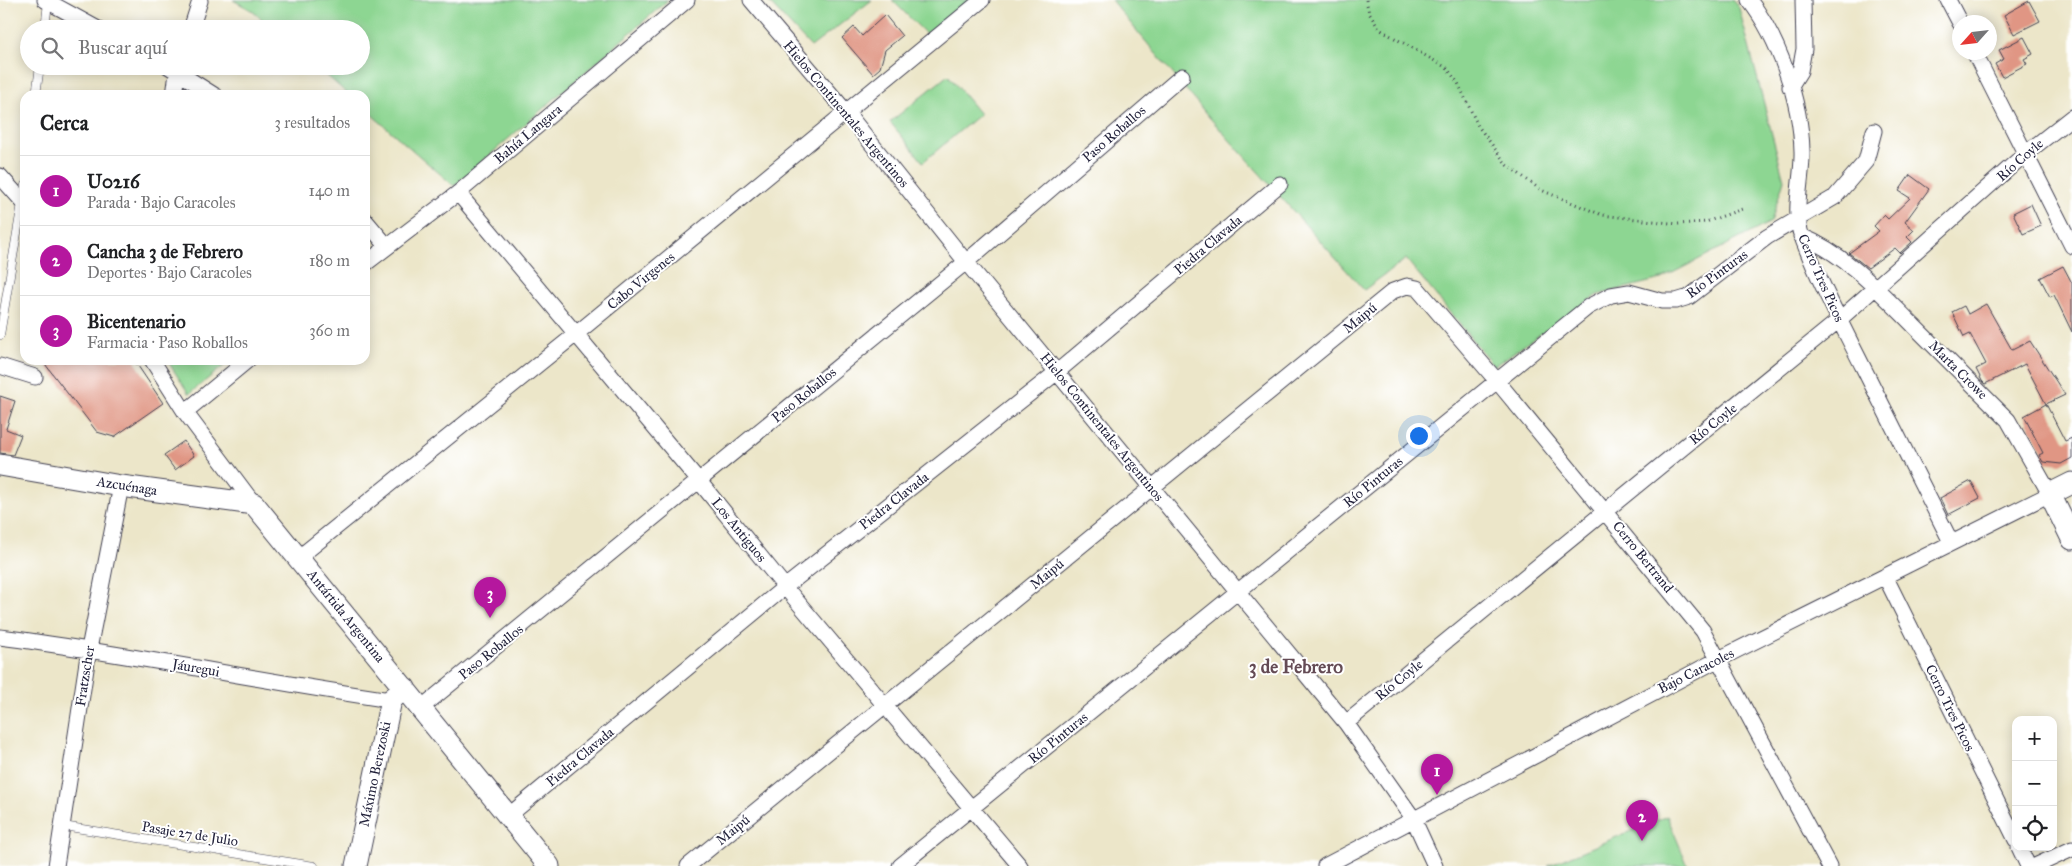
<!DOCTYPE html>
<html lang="es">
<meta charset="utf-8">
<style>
body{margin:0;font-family:"IM FELL Great Primer",serif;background:#f2f2f2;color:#202124}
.controls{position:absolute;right:15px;bottom:15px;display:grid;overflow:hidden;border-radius:10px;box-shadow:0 2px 12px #0003}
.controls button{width:45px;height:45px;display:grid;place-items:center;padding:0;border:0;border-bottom:1px solid #e0e0e0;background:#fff;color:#202124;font:25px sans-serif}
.compass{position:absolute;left:1952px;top:15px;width:45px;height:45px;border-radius:50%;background:#fff;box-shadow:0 2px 12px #0003;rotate:243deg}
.you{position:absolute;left:1418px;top:435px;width:18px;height:18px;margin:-12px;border:4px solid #fff;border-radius:50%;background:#1a73e8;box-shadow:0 0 0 8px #1a73e833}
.badge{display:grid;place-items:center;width:32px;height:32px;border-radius:50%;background:#b5179e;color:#fff;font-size:16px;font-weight:700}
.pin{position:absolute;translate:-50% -41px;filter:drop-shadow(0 1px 2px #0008)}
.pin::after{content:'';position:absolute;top:26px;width:18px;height:15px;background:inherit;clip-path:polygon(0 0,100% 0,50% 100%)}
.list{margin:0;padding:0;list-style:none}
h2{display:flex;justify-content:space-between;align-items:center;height:65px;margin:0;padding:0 20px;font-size:21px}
h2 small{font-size:16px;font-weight:400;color:#757577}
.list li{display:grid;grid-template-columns:32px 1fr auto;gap:15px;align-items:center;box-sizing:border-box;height:70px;padding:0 20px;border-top:1px solid #e0e0e0}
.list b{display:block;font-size:19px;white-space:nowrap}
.list p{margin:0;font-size:16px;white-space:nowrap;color:#757577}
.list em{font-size:16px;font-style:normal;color:#757577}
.icon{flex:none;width:28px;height:28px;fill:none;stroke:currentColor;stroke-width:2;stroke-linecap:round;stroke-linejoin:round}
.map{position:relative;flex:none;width:2072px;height:866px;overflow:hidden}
.search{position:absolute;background:#fff;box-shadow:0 2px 12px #0003;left:20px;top:20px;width:350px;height:55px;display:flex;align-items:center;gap:12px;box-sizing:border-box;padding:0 18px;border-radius:28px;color:#757577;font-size:19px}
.panel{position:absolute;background:#fff;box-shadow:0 2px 12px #0003;left:20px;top:90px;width:350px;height:275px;border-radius:15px}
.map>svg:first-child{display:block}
.green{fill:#8dd692;stroke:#587c66}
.building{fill:#e09684}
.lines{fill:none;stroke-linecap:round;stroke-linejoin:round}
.lane-casing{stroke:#403f50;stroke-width:9}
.street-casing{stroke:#403f50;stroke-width:17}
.secondary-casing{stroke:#403f50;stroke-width:23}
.path{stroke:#403f50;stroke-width:3;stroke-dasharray:1 4;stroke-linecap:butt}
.lane{stroke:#fff;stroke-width:8}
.street{stroke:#fff;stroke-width:15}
.secondary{stroke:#fff;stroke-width:21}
.labels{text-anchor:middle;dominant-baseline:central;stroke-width:4;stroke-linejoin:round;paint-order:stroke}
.street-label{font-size:14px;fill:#22223b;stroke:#fff}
.district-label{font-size:19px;font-weight:bold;fill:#644b55;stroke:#fff}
</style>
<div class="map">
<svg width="2072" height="866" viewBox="0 0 2072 866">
<rect width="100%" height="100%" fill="#fff"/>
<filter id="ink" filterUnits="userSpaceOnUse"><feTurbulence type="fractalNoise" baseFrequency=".02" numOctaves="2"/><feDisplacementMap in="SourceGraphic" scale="10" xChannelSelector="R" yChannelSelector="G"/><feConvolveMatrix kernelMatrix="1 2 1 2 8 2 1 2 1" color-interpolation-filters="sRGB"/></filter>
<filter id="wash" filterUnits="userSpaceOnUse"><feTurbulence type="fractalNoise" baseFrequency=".0096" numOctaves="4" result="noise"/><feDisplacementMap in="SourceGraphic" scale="20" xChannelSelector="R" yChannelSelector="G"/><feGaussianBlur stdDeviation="1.12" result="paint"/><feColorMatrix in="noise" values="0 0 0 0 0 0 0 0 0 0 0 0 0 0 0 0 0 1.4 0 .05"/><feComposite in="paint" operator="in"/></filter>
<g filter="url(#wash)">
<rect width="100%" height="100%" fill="#ece6c9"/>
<path class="green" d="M233,0H668L454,186L365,109V95H349L316,66H361V29H273L251,10Z
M767,0H872L811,47Z
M892,0H970L926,34Z
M1111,0H1732L1739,8L1784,180L1771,222L1661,279L1597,295L1494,366L1406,259L1364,290L1209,117Z
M948,75L980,114L923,162L890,122Z
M167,360H231L189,394Z
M1667,816L1688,866H1547Z"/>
<g id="blocks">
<path class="building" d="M2029,1L2040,21L2014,34L2004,15Z
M885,15L902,36L885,50L880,68L873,74L842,38L854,27L862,36Z
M2024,37L2033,54L2024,59L2027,64L2002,77L1995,64L2004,59L1999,50Z
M1910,175L1929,189L1905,222L1914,230L1907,237L1912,242L1900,253L1895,248L1868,268L1849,253L1879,231L1874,226L1884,215L1888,219L1910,198L1899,191Z
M2031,204L2041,226L2023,234L2013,213Z
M2063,266L2072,283V332L2054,295L2050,297L2040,278Z
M1986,304L2012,350L2030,341L2065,395L2046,404L2025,364L1985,384L1982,381L1976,369L1986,364L1970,334L1964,337L1952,312L1964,306L1968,314Z
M42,360H134L163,403L114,437L97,432Z
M0,396L15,401L6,429L21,435L13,455L0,453Z
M2046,404L2065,441L2072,438V458L2061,464L2043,462L2039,455L2043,453L2024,416Z
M184,441L194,456L175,470L164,455Z
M1971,481L1980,498L1948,515L1940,498Z"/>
</g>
</g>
<g filter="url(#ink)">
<use href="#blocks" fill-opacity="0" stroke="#403f50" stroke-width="1"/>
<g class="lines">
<defs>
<path id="lane" d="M45,29L48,2
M36,95L40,66
M0,335L25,185
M63,826L314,866"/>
<path id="street" d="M45,0L98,29
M751,0L847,113L966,262L1346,723L1413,818L1435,866
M1749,0C1779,38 1801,103 1802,151C1803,179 1792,211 1802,237C1819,282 1842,325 1863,367C1892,425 1922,484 1951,542
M1948,0L1960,23
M191,29L200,1
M1974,52L2072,246
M168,66L214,95
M1790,87L1800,71L1804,49L1803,0
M174,95L178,66
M0,176L25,204
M458,193L699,481L785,587L1020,866
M365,220L387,246
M365,264L458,193L687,0
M152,360L185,412L254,504
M0,366L35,377
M185,412L248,360
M298,558L576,334L982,0
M1885,576L2016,840
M0,637C131,654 260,681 391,700
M421,708L966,262L1182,76
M1346,723L1839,320L2025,154L2072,117
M507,817L785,587L1057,372L1280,184
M2019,847L2028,866
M56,866L89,649L121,486
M688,866L1393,291L1407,286L1417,288L1497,381L1703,631L1829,866
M900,866L1588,307L1611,295L1629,292L1662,301H1676L1689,297L1767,237L1835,197L1866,161L1874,131
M1325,866L1719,659L2050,494L2008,420L1995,407C1968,380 1941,353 1914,326C1881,293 1846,254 1801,236
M2035,866L2072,849"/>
<path id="secondary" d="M0,465L121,486L254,504L549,866
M2072,483L2050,494L2072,539
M356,866L391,700L405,688"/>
</defs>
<use href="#lane" class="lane-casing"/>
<use href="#street" class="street-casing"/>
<use href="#secondary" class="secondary-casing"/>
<path class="path" d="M1366,0L1369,13L1379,29L1447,68L1458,83L1478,126L1507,165L1541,190L1602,215L1678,224L1706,222L1745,208"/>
<use href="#lane" class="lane"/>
<use href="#street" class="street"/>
<use href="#secondary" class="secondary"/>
</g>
</g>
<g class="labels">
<g class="street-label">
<text transform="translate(846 114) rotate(50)">Hielos Continentales Argentinos</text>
<text transform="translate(528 134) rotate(-40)">Bahía Langara</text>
<text transform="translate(1114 134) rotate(-41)">Paso Roballos</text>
<text transform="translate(2020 160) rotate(-41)">Río Coyle</text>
<text transform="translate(1208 245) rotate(-40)">Piedra Clavada</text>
<text transform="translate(1717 274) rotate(-36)">Río Pinturas</text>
<text transform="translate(1821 278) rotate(66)">Cerro Tres Picos</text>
<text transform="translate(641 281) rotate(-39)">Cabo Virgenes</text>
<text transform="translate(1360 318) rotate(-39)">Maipú</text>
<text transform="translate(1958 370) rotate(45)">Marta Crowe</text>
<text transform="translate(804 395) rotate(-39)">Paso Roballos</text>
<text transform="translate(1713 424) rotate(-39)">Río Coyle</text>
<text transform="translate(1102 427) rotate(51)">Hielos Continentales Argentinos</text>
<text transform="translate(1373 482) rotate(-39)">Río Pinturas</text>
<text transform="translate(127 486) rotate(9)">Azcuénaga</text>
<text transform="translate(894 501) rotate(-38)">Piedra Clavada</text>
<text transform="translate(739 530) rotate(51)">Los Antiguos</text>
<text transform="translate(1643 557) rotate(51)">Cerro Bertrand</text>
<text transform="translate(1047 574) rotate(-39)">Maipú</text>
<text transform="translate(346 616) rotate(51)">Antártida Argentina</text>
<text transform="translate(491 652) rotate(-39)">Paso Roballos</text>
<text transform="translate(196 668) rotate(10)">Jáuregui</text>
<text transform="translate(1696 671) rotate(-27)">Bajo Caracoles</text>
<text transform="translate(85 676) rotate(-81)">Fratzscher</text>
<text transform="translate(1399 680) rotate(-39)">Río Coyle</text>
<text transform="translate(1950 708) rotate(64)">Cerro Tres Picos</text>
<text transform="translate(1058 738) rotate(-39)">Río Pinturas</text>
<text transform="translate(580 757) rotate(-40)">Piedra Clavada</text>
<text transform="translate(375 774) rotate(-78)">Máximo Berezoski</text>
<text transform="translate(733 830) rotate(-39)">Maipú</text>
<text transform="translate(190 834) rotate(9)">Pasaje 27 de Julio</text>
</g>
<g class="district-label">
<text x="1296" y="666">3 de Febrero</text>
</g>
</g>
</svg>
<div class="controls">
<button>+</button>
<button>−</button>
<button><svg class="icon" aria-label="locate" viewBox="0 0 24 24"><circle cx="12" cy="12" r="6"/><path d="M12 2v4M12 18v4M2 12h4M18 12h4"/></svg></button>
</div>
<svg class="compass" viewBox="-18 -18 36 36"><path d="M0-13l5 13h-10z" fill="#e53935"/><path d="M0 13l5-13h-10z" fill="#757577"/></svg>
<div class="you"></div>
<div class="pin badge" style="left:1437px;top:795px">1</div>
<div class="pin badge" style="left:1642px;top:841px">2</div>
<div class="pin badge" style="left:490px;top:618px">3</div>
<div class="search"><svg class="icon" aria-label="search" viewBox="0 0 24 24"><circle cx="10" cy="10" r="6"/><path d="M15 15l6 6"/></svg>Buscar aquí</div>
<section class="panel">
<h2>Cerca<small>3 resultados</small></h2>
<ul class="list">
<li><span class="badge">1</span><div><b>U0216</b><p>Parada · Bajo Caracoles</p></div><em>140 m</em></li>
<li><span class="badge">2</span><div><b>Cancha 3 de Febrero</b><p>Deportes · Bajo Caracoles</p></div><em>180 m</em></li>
<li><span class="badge">3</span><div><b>Bicentenario</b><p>Farmacia · Paso Roballos</p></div><em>360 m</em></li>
</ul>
</section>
</div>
